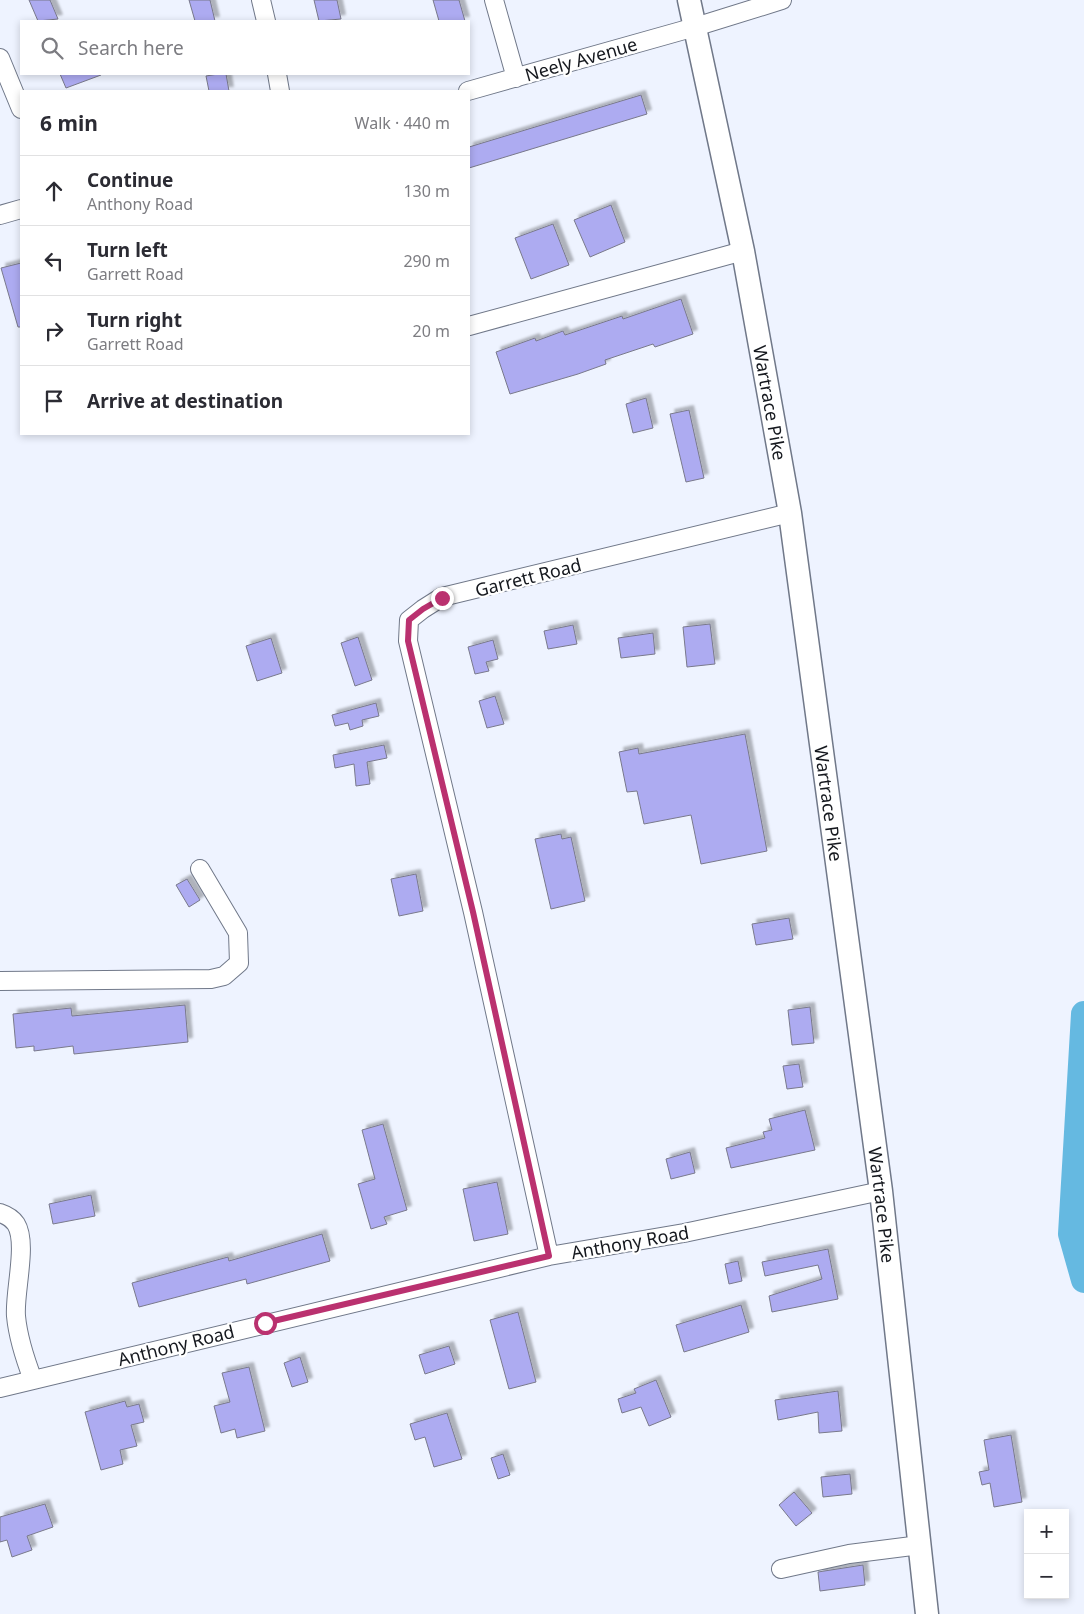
<!DOCTYPE html>
<meta charset="utf-8">
<style>
body{margin:0;font-family:"Noto Sans",sans-serif;background:#f7f7f7;color:#2b2b33}
.controls{position:absolute;right:15px;bottom:15px;display:grid;overflow:hidden;border-radius:0px;box-shadow:0 2px 8px #0003}
.controls button{width:45px;height:45px;display:grid;place-items:center;padding:0;border:0;border-bottom:1px solid #e1e1e2;background:#fff;color:#2b2b33;font:25px sans-serif}
.stop{position:absolute;width:15px;height:15px;margin:-11px;border:4px solid #ba316f;border-radius:50%;background:#fff}
.stop.end{background:#ba316f;border-color:#fff;box-shadow:0 1px 5px #0008}
.list{margin:0;padding:0;list-style:none}
h2{display:flex;justify-content:space-between;align-items:center;height:65px;margin:0;padding:0 20px;font-size:21px}
h2 small{font-size:16px;font-weight:400;color:#7c7c81}
.list li{display:grid;grid-template-columns:32px 1fr auto;gap:15px;align-items:center;box-sizing:border-box;height:70px;padding:0 20px;border-top:1px solid #e1e1e2}
.list b{display:block;font-size:19px;white-space:nowrap}
.list p{margin:0;font-size:16px;white-space:nowrap;color:#7c7c81}
.list em{font-size:16px;font-style:normal;color:#7c7c81}
.icon{flex:none;width:28px;height:28px;fill:none;stroke:currentColor;stroke-width:2;stroke-linecap:round;stroke-linejoin:round}
.map{position:relative;flex:none;width:1084px;height:1614px;overflow:hidden}
.search{position:absolute;background:#fff;box-shadow:0 2px 8px #0003;left:20px;top:20px;width:450px;height:55px;display:flex;align-items:center;gap:12px;box-sizing:border-box;padding:0 18px;border-radius:0px;color:#7c7c81;font-size:19px}
.panel{position:absolute;background:#fff;box-shadow:0 2px 8px #0003;left:20px;top:90px;width:450px;height:345px;border-radius:0px}
.map>svg:first-child{display:block}
.lines{fill:none;stroke-linecap:round;stroke-linejoin:round}
.river{stroke:#65b9e1;stroke-width:26}
.building{fill:#adabf1;stroke:#79798b;filter:url(#shadow)}
.minor-casing{stroke:#707889;stroke-width:20}
.major-casing{stroke:#707889;stroke-width:25}
.minor{stroke:#fff;stroke-width:18}
.major{stroke:#fff;stroke-width:22}
.route{stroke:#ba316f;stroke-width:6}
.labels{text-anchor:middle;dominant-baseline:central;stroke-width:4.5;stroke-linejoin:round;paint-order:stroke}
.street-label{font-size:18px;fill:#15181e;stroke:#fff}
</style>
<div class="map">
<svg width="1084" height="1614" viewBox="0 0 1084 1614">
<defs>
<filter id="shadow"><feDropShadow dx="4.5" dy="-4.5" stdDeviation="1" flood-color="#0004"/></filter>
</defs>
<rect width="100%" height="100%" fill="#eef3ff"/>
<g class="lines">
<path class="river" d="M1084,1014L1071,1234L1084,1280"/>
</g>
<path class="building" d="M29,0H50L58,19L38,21Z
M189,0H210L215,21H195Z
M314,0H337L341,19L319,21Z
M433,0H459L465,21H439Z
M60,74H101V75L66,88Z
M218,74H226L229,91H209L206,76Z
M641,95L647,114L469,168V147Z
M611,205L625,242L590,257L574,220Z
M553,224L569,265L531,279L515,238Z
M21,263V327H18L1,268Z
M681,299L693,334L655,347L653,344L605,360L606,364L578,374L510,394L496,352L535,338L536,341L563,331L565,335L622,316L623,319Z
M646,398L653,428L633,433L626,404Z
M689,410L704,478L686,482L670,414Z
M710,624L715,664L687,667L683,627Z
M573,625L577,644L548,649L544,631Z
M653,633L655,654L621,658L618,638Z
M358,637L372,680L355,686L341,643Z
M271,638L282,673L257,681L246,646Z
M493,640L498,659L486,662L489,671L475,674L468,647Z
M495,696L504,724L487,728L479,701Z
M376,703L379,716L362,720L363,726L350,730L348,723L335,726L332,715Z
M745,734L767,851L701,864L691,815L644,824L637,791L627,792L619,752L638,748L639,754Z
M384,745L387,758L367,762L370,784L356,786L354,764L335,768L333,755Z
M561,834L562,839L571,837L585,901L551,909L535,839Z
M416,874L423,911L399,916L391,879Z
M187,879L200,900L189,907L176,885Z
M789,918L793,939L756,945L752,924Z
M185,1005L188,1042L74,1054L73,1046L34,1051V1046L16,1048L13,1014L71,1008L72,1016Z
M810,1007L814,1043L792,1045L788,1010Z
M799,1064L803,1087L787,1089L783,1066Z
M805,1110L815,1150L731,1168L726,1148L765,1138L763,1132L772,1130L769,1119Z
M383,1124L407,1210L384,1217L387,1224L371,1229L358,1184L375,1179L362,1130Z
M690,1152L695,1173L671,1179L666,1159Z
M497,1182L508,1234L474,1241L463,1189Z
M91,1195L95,1216L53,1224L49,1204Z
M322,1234L330,1261L247,1284L246,1279L139,1307L132,1283L228,1257L229,1261Z
M828,1249L838,1299L772,1312L769,1296L822,1279L818,1265L765,1276L762,1262Z
M738,1261L742,1281L729,1284L725,1264Z
M741,1305L749,1332L684,1352L676,1325Z
M518,1312L536,1382L509,1389L490,1320Z
M449,1346L455,1364L425,1374L419,1355Z
M300,1357L308,1382L292,1387L284,1363Z
M249,1367L265,1431L237,1438L235,1429L221,1433L214,1406L230,1402L222,1373Z
M656,1380L671,1417L649,1426L641,1407L622,1413L618,1399L636,1393L634,1389Z
M838,1391L842,1431L819,1433L818,1412L778,1420L775,1400Z
M125,1401L127,1407L139,1404L144,1422L131,1425L137,1446L120,1450L123,1464L101,1470L85,1412Z
M447,1413L462,1459L434,1467L425,1437L415,1440L410,1424Z
M1011,1435L1022,1502L994,1507L990,1483L982,1485L979,1472L989,1470L984,1440Z
M503,1454L510,1475L498,1479L491,1458Z
M850,1474L852,1494L823,1497L821,1477Z
M794,1492L812,1513L796,1526L779,1505Z
M45,1504L53,1527L27,1536L32,1550L12,1557L7,1540L0,1542V1517Z
M863,1565L865,1585L820,1591L818,1572Z"/>
<g class="lines">
<defs>
<path id="minor" d="M261,0L266,21
M494,0L516,78
M0,58L21,109
M277,74L280,91
M468,91L695,27L782,0
M0,215L21,209
M469,326L743,251
M0,981L211,979L224,976L239,963L238,933L200,869
M0,1213C6,1215 12,1218 16,1224C28,1243 14,1293 16,1316C18,1338 25,1359 33,1380
M549,1256L473,912L408,641L409,620L423,609L442,597L790,513
M0,1388L549,1256L684,1233L881,1191
M781,1569L849,1554L920,1545"/>
<g id="major">
<path id="s1" d="M689,0L743,251L790,513L881,1191L927,1614"/>
</g>
</defs>
<use href="#minor" class="minor-casing"/>
<use href="#major" class="major-casing"/>
<use href="#minor" class="minor"/>
<use href="#major" class="major"/>
</g>
<g class="lines">
<path class="route" d="M265,1323L549,1256L473,912L408,641L409,620L423,609L442,598"/>
</g>
<g class="labels">
<g class="street-label">
<text transform="translate(581 59) rotate(-16)">Neely Avenue</text>
<text stroke="none"><textPath href="#s1" startOffset="411">Wartrace Pike</textPath></text>
<text transform="translate(528 577) rotate(-14)">Garrett Road</text>
<text stroke="none"><textPath href="#s1" startOffset="816">Wartrace Pike</textPath></text>
<text stroke="none"><textPath href="#s1" startOffset="1221">Wartrace Pike</textPath></text>
<text transform="translate(630 1242) rotate(-10)">Anthony Road</text>
<text transform="translate(176 1345) rotate(-14)">Anthony Road</text>
</g>
</g>
</svg>
<div class="controls">
<button>+</button>
<button>−</button>
</div>
<div class="stop" style="left:265px;top:1323px"></div>
<div class="stop end" style="left:442px;top:598px"></div>
<div class="search"><svg class="icon" aria-label="search" viewBox="0 0 24 24"><circle cx="10" cy="10" r="6"/><path d="M15 15l6 6"/></svg>Search here</div>
<section class="panel">
<h2>6 min<small>Walk · 440 m</small></h2>
<ul class="list">
<li><svg class="icon" aria-label="ahead" viewBox="0 0 24 24"><path d="M12 20V5M6 11l6-6 6 6"/></svg><div><b>Continue</b><p>Anthony Road</p></div><em>130 m</em></li>
<li><svg class="icon" aria-label="left" viewBox="0 0 24 24"><path d="M17 20v-9H6M10 6l-5 5 5 5"/></svg><div><b>Turn left</b><p>Garrett Road</p></div><em>290 m</em></li>
<li><svg class="icon" aria-label="right" viewBox="0 0 24 24"><path d="M7 20v-9h11M14 6l5 5-5 5"/></svg><div><b>Turn right</b><p>Garrett Road</p></div><em>20 m</em></li>
<li><svg class="icon" aria-label="arrive" viewBox="0 0 24 24"><path d="M6 21V4h12l-3 4 3 4H6"/></svg><div><b>Arrive at destination</b></div></li>
</ul>
</section>
</div>
